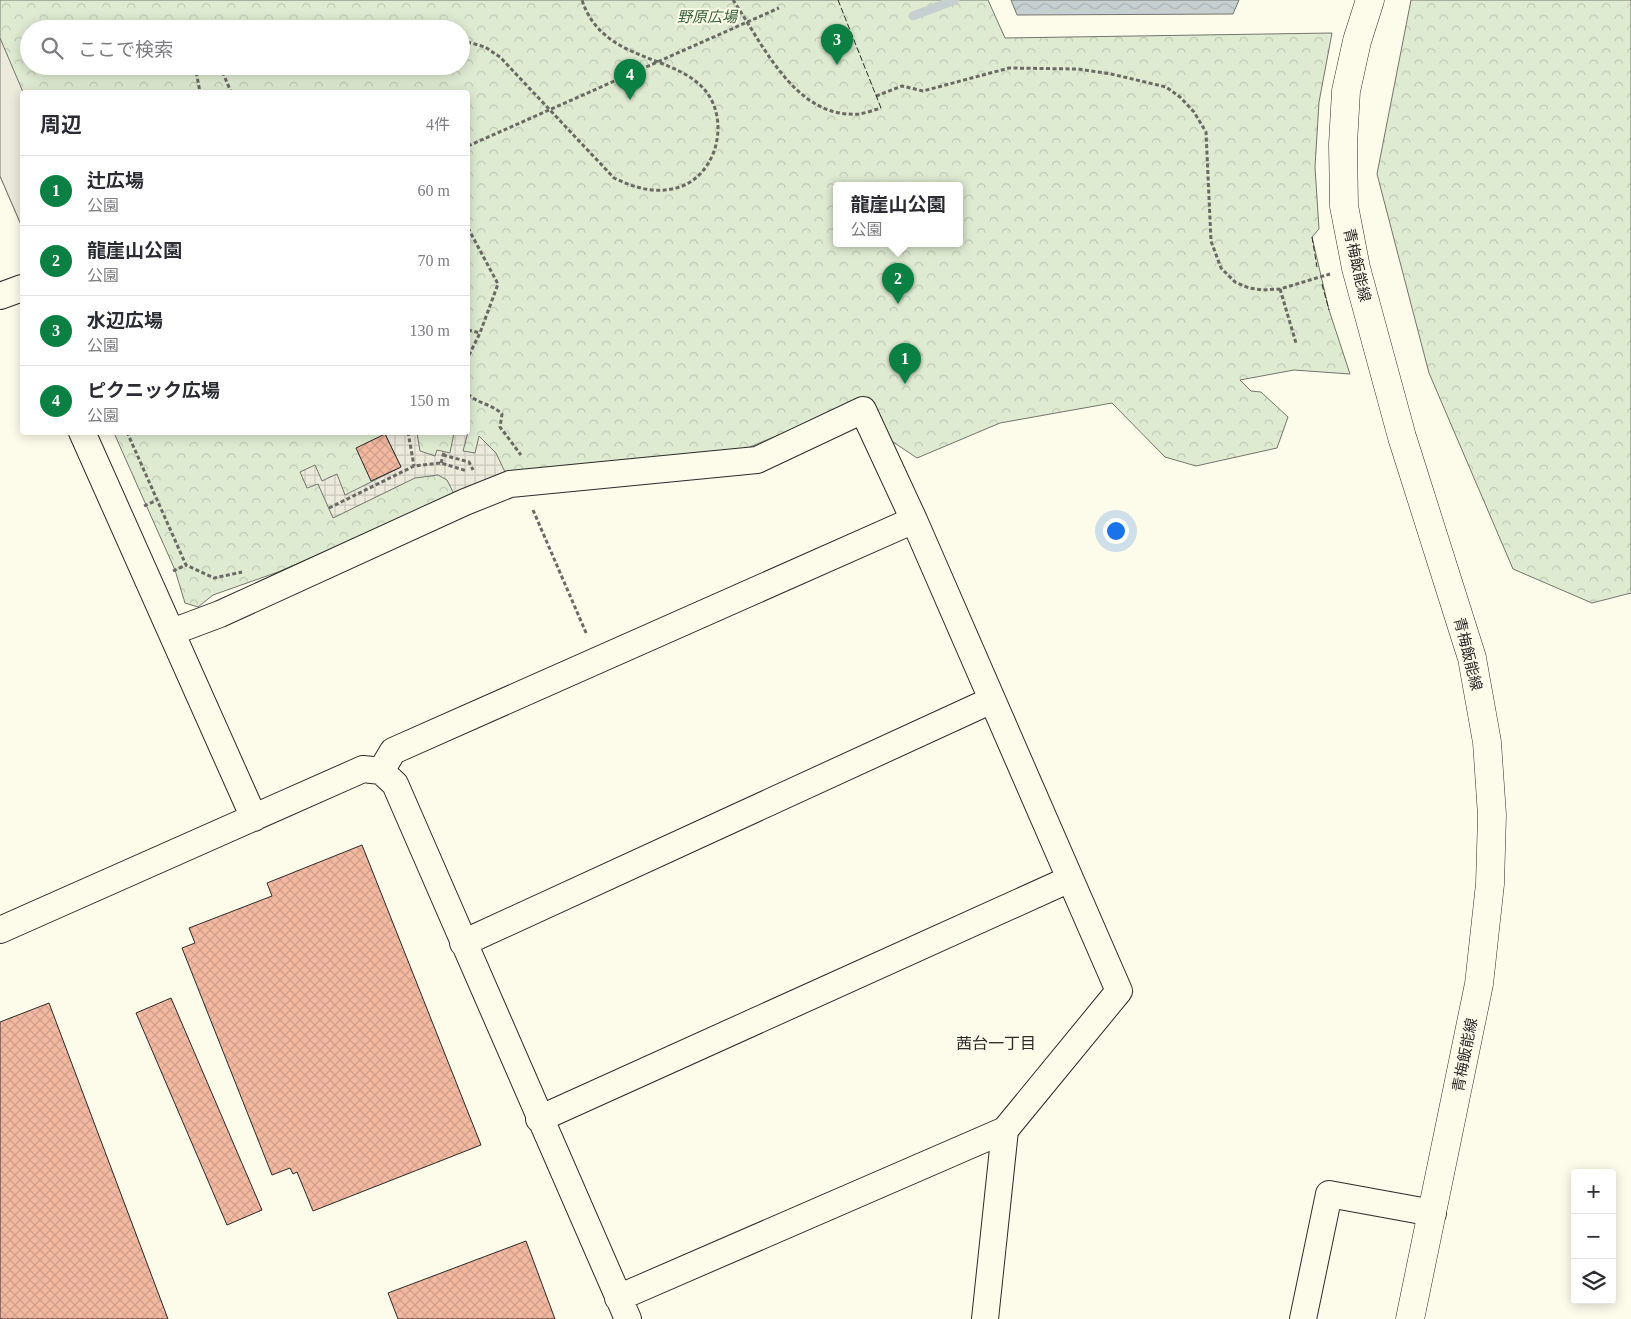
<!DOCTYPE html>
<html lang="ja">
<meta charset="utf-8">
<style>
body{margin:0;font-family:"Times New Roman","Noto Sans JP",serif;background:#f2f2f3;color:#2b2b33}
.controls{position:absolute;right:15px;bottom:15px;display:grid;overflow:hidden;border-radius:5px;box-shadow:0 2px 12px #0003}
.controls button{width:45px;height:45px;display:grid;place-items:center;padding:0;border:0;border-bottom:1px solid #e1e1e2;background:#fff;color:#2b2b33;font:25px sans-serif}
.you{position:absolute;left:1115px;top:530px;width:18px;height:18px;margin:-12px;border:4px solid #fff;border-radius:50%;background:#1a73e8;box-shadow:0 0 0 8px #1a73e833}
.badge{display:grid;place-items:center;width:32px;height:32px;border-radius:50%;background:#0b8043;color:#fff;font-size:16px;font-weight:700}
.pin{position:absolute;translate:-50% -41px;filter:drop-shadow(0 1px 2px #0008)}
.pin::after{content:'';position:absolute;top:26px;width:18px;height:15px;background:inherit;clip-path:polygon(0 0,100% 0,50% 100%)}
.popup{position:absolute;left:833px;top:182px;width:130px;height:65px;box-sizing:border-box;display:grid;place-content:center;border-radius:5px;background:#fff;filter:drop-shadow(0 1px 4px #0005);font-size:16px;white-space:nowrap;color:#7c7c81}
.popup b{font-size:19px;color:#2b2b33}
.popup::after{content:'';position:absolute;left:50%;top:100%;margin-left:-10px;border:10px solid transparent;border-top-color:#fff}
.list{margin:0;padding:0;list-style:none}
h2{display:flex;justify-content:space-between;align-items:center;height:65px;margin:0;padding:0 20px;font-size:21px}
h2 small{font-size:16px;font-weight:400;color:#7c7c81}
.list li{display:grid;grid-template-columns:32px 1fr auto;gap:15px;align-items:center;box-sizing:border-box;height:70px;padding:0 20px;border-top:1px solid #e1e1e2}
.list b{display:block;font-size:19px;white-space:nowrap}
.list p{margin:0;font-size:16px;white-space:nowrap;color:#7c7c81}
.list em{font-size:16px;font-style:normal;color:#7c7c81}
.icon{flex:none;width:28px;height:28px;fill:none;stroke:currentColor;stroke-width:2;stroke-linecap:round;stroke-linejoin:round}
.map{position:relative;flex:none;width:1631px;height:1319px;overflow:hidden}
.search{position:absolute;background:#fff;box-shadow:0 2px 12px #0003;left:20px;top:20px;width:450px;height:55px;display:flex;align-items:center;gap:12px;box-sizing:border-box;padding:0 18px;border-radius:28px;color:#7c7c81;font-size:19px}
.panel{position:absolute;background:#fff;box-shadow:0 2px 12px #0003;left:20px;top:90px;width:450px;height:345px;border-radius:5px}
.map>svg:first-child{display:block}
.forest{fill:url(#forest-crowns);stroke:#74746e;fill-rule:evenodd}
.parking{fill:#eceadb;stroke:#74746e}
.plaza{fill:url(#plaza-grid);stroke:#74746e}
.water{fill:url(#water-waves);stroke:#74746e}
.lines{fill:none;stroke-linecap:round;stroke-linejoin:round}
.stream{stroke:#c7d0d0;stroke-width:9}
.building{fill:url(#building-cross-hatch);stroke:#2b2b2b}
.street-casing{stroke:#2b2b2b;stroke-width:28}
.primary-casing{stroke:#2b2b2b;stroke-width:29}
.path{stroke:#6a6964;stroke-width:3;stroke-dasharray:4 2.5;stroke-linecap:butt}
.street{stroke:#fdfbea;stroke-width:26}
.primary{stroke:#fdfbea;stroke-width:28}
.fence{stroke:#2b2b2b;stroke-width:1;stroke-dasharray:6 2.5;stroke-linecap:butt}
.labels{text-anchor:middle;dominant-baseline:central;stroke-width:4;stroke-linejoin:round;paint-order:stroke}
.park-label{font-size:15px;font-style:italic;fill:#34623c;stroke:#fdfbea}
.street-label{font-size:15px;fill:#2b2b2b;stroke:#fdfbea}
.neighbourhood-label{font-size:16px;fill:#2b2b2b;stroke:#fdfbea}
</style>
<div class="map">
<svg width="1631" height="1319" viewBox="0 0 1631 1319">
<defs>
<pattern id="forest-crowns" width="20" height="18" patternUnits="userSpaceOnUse" patternTransform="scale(1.25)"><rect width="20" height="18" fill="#deebd1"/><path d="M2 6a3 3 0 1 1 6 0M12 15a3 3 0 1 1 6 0" fill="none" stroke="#bfcab4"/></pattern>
<pattern id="plaza-grid" width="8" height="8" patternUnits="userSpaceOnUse" patternTransform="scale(1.25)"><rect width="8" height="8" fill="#eceadb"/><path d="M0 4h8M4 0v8" fill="none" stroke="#cbc9bc"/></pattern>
<pattern id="water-waves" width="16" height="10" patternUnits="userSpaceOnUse" patternTransform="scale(1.25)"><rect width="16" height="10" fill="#c7d0d0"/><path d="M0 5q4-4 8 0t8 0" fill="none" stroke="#abb3b3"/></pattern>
<pattern id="building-cross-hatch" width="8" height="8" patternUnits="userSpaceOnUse" patternTransform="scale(1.25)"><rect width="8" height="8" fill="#f2b8a0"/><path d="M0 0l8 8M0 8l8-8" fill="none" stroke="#d09e8a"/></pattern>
</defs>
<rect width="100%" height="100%" fill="#fdfbea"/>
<path class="forest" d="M0,0H988L1005,38L1332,33L1319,102L1315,167L1319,229L1312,237L1329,310L1350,374L1294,370L1240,380L1251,391L1261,392L1288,417L1277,448L1196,466L1165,457L1112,403L1000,423L917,458L890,440L869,397L745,449L505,472L455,496L278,572L213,595L198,607L185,603L175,570L114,433L468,432V92H22V227L0,176ZM29,29H461V66H29ZM837,185H959V243H837Z
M1411,0H1631V593L1592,603L1513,569L1429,373L1377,174Z"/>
<path class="parking" d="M0,38L23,92L22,227L0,176Z"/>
<path class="plaza" d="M389,432L417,433L420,451L435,456L437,450L450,453L454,433L468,432L463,451L475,453L479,436L496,453L505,472L455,496L447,480L438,475L415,478L333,518L318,484L307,488L300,472L315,465L322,481L337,474L345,495L401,467L385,434Z"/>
<path class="water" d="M1011,0H1239L1233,14L1017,15Z"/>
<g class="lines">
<path class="stream" d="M913,16L955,0"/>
</g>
<path class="building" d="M385,434L401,467L371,481L356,448Z
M362,845L481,1145L313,1211L297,1172L293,1174L290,1168L272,1175L182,948L195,943L189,928L272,896L267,883Z
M171,998L262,1210L227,1225L136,1013Z
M49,1003L168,1319H0V1022Z
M526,1241L555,1319H398L388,1293Z"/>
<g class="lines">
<defs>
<path id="street" d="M0,296L22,288
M82,432L254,818
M172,632L220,614L465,502L510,484L757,460L863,410L914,520L1119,991L1005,1130
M381,771L395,784L628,1319
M0,930L363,769L381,771L393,751L914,520
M463,943L992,700
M539,1119L1070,879
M618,1298L1005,1130L985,1319
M1303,1319L1329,1194L1433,1213"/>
<path id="primary" d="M1370,0L1357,41L1346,91L1343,144L1344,206L1356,268L1402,437L1472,658L1487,742L1492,815L1490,884L1479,984L1410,1319"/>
</defs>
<use href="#street" class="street-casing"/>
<use href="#primary" class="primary-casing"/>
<path class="path" d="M733,0C763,44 795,119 859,114C866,113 874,110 881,108
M461,40L485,47L500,57L614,178C633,187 651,193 672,189C711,182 728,134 712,101C687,51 604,68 582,0
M195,66L200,92
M220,66L231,92
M300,66L338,70L361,66
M876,96L902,86L923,91L1009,68L1078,69L1111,74L1166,87L1180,97L1194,112L1206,132L1211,241L1221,268L1235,282L1249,288L1263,290L1280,289L1330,274
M468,146L779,8
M468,228L498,284L480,333L468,357
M1280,289L1296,343
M468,330L480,333
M468,394C478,404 492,404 502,414L500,427L521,455
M127,432L186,565L214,578L242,572
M326,432H362
M408,432L414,466
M443,455L469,462L473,470
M441,463L444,452
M144,506L157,500
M329,508L414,466L441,463L467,471
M533,510L587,635
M173,571L186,565"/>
<use href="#street" class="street"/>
<use href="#primary" class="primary"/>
<path class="fence" d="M838,0L881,108
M1312,237L1317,267
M1322,284L1329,310"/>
</g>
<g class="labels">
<g class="park-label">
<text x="707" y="17">野原広場</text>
</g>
<g class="street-label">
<text transform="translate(1357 265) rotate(77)">青梅飯能線</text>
<text transform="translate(1468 654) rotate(76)">青梅飯能線</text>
<text transform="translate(1465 1055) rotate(-79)">青梅飯能線</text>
</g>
<g class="neighbourhood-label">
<text x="996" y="1043">茜台一丁目</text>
</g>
</g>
</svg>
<div class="controls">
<button>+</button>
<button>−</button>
<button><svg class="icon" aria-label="layers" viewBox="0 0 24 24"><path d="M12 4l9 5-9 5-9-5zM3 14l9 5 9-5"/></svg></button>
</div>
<div class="you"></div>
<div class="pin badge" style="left:905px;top:384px">1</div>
<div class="pin badge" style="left:898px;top:304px">2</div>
<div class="popup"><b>龍崖山公園</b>公園</div>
<div class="pin badge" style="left:837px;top:65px">3</div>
<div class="pin badge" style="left:630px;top:100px">4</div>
<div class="search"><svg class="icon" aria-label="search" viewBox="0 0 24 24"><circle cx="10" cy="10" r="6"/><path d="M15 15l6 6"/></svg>ここで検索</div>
<section class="panel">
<h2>周辺<small>4件</small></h2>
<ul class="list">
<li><span class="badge">1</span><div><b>辻広場</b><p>公園</p></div><em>60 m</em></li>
<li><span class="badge">2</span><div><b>龍崖山公園</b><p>公園</p></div><em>70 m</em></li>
<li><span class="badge">3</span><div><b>水辺広場</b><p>公園</p></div><em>130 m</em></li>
<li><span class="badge">4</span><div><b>ピクニック広場</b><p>公園</p></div><em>150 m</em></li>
</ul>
</section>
</div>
